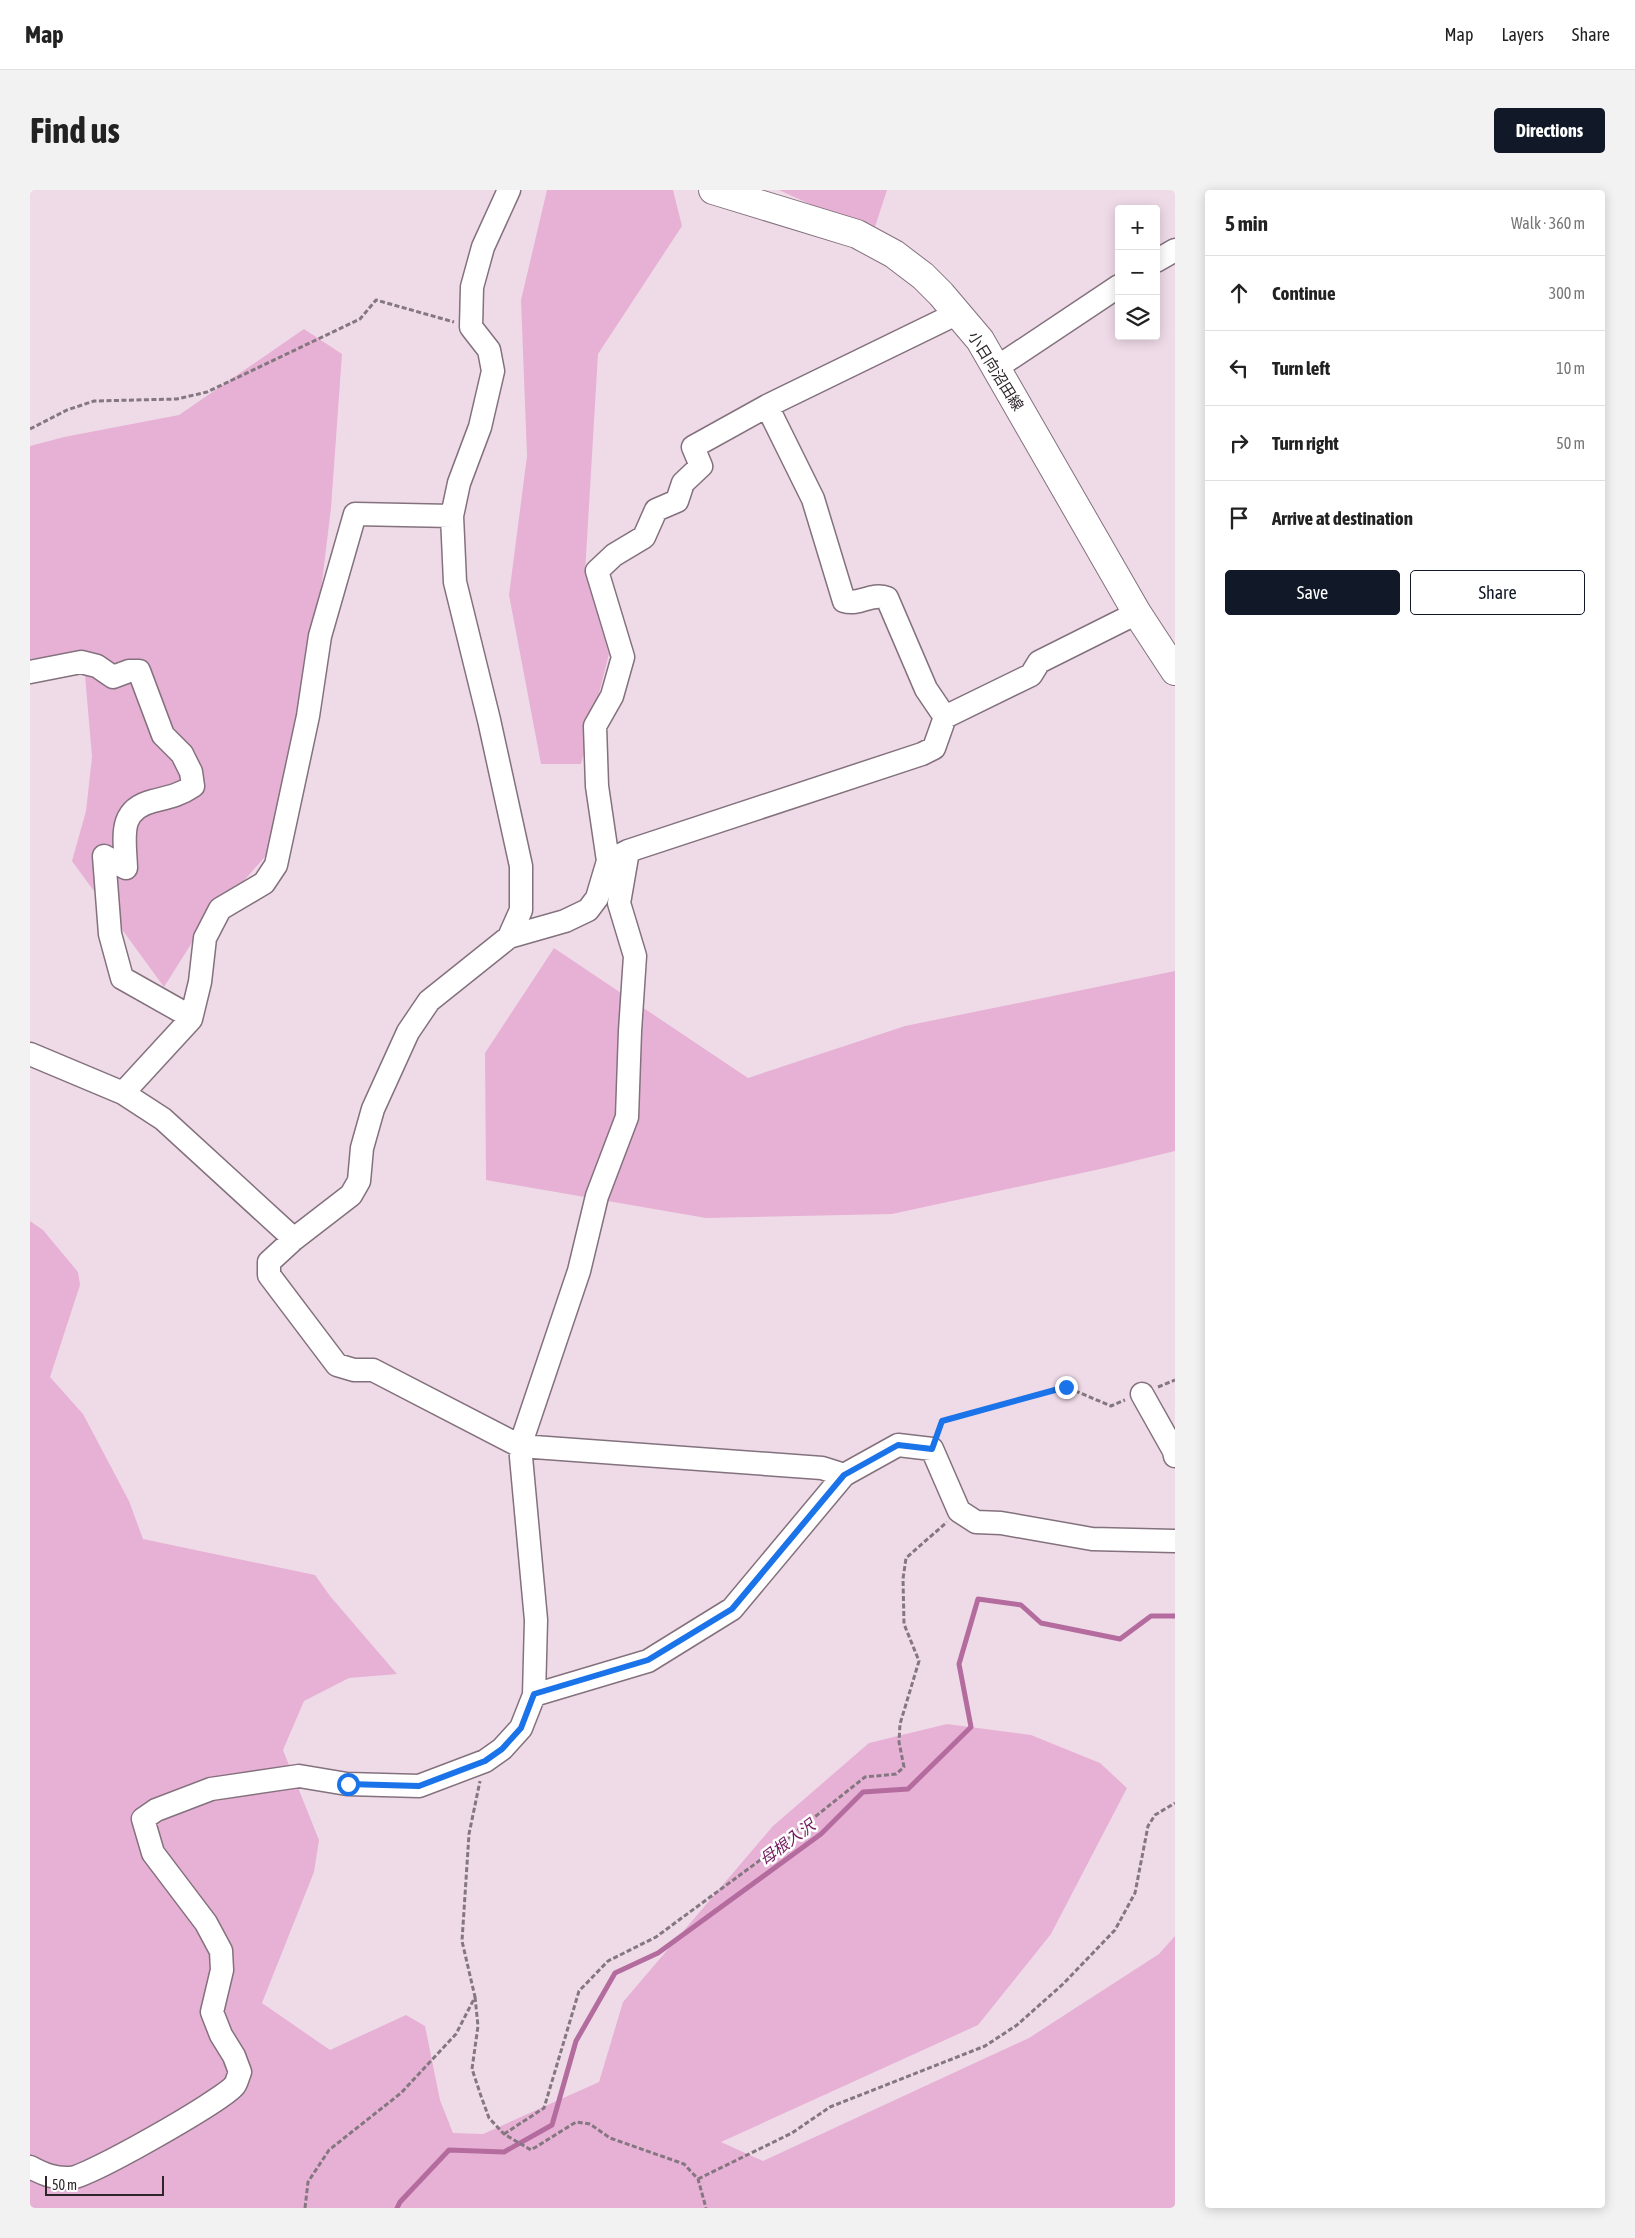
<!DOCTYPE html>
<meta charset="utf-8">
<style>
body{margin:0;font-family:"Asap Condensed","Noto Sans JP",sans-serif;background:#f2f2f2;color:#222}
.controls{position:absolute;right:15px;top:15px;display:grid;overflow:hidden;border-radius:5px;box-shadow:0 2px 12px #0003}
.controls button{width:45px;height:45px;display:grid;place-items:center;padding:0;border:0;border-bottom:1px solid #e0e0e0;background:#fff;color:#222;font:25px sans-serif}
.scale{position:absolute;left:15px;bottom:12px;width:119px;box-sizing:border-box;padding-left:5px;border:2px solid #2c252a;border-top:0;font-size:14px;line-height:18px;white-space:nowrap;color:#2c252a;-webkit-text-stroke:4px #fff;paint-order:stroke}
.stop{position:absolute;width:15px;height:15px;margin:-11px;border:4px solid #1a73e8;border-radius:50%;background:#fff}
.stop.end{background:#1a73e8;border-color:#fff;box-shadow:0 1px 5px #0008}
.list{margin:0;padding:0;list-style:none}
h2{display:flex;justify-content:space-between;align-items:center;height:65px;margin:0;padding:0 20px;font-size:21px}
h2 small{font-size:16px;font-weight:400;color:#767676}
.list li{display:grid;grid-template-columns:32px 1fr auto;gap:15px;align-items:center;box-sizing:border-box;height:75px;padding:0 20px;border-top:1px solid #e0e0e0}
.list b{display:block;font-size:19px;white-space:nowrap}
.list em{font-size:16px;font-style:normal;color:#767676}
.actions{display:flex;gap:10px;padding:15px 20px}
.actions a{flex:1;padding:11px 0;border:1px solid #111827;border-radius:5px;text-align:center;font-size:18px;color:#111827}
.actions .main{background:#111827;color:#fff}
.icon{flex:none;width:28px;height:28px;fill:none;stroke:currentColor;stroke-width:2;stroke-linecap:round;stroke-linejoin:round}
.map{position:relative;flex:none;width:1145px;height:2018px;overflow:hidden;border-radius:5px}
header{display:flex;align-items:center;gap:30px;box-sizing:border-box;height:70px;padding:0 25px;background:#fff;border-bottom:1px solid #e0e0e0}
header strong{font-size:24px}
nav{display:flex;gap:28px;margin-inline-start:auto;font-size:18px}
.intro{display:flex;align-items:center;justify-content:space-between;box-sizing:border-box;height:120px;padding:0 30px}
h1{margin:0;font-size:35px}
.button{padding:12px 22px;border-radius:5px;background:#111827;color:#fff;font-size:18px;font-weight:700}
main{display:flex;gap:30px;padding:0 30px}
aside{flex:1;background:#fff;border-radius:5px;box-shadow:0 2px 12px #0003}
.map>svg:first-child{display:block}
.green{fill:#e7b1d5}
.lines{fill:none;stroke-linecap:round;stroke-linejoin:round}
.stream{stroke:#b46c9f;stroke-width:5}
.minor-casing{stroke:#83717d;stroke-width:25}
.major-casing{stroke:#83717d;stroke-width:30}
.path{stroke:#847780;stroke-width:3;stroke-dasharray:5 2.5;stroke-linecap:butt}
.minor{stroke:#fff;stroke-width:22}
.major{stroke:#fff;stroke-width:28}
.route{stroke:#1a73e8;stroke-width:6}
.labels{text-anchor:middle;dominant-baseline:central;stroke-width:5;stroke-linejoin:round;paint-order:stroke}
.street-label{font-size:15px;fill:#2c252a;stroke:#fff}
.water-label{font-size:16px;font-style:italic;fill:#721a5e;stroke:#fff}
</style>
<header>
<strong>Map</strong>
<nav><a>Map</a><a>Layers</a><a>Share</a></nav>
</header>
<div class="intro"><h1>Find us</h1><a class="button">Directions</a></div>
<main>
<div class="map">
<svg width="1145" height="2018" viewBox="0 0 1145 2018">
<rect width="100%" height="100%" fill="#efdbe8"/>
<path class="green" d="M517,0H643L652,36L568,164L555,383L579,464L551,574H511L479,405L497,266L491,110Z
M749,0H857L843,43Z
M274,139L312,164L301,318L287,434L241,660L168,743L134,797L42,671L56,621L62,567L53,462L0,469V256L34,247L149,225Z
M524,758L718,888L875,836L1145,781V961L1075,978L862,1024L676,1028L456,990L455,863Z
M0,1031L13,1040L48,1082L50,1095L20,1187L53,1224L99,1311L113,1349L285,1385L300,1406L367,1484L319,1488L274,1511L253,1560L289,1650L284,1682L232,1813L300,1860L376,1825L395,1836L410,1910L423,1943L453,1944L569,1892L593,1812L743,1636L839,1553L917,1534L1001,1545L1070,1573L1097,1598L1021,1744L948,1835L691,1952L733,1971L999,1848L1129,1764L1145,1746V2018H0Z"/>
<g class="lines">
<path class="stream" d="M367,2018L370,2012L419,1960L474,1962L522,1935L546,1851L585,1783L628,1763L791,1644L833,1602L878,1599L941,1537L929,1474L948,1409L991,1415L1011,1433L1090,1449L1121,1426H1145"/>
<defs>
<path id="minor" d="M1126,71L1145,60
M966,178L1089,96
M737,216L783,309L814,411C830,416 841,402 857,408L896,499L915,527
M0,482L51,472L67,476L83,487L99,481H109L133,545L152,564L161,582L163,596C150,605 139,607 123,611C87,620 95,648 96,678L74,666L80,744L92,788L154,823L161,829
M578,671L567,596L565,536L582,506L593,467L567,381L584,365L614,347L626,320L647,311L653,293L671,276L663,257L737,216L928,123
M479,747L491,720V676L459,530L425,392L422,326L429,293L450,237L463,181L459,160L441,137L442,97L453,57L479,0
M0,864L93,903L133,929L264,1049
M93,903L161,829L170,792L175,748L190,719L234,693L246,675L278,526L290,446L325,324L422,326
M1112,1204L1144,1261L1145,1266
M814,1285L792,1278L490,1256L343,1180H324L307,1175L239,1085V1072L264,1049L321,1005L329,991L332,958L343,919L378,842L399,811L479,747L535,731L558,720L567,708L578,671L598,661L892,564L904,558L915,527L1001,485L1009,472L1107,423
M504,1505L618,1471L702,1419L814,1285L868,1255L902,1259L929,1321L946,1332L971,1333L1062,1349L1145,1351
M0,1977C13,1984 25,1989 40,1988C57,1988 191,1911 204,1896C207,1893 208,1886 210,1882L204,1866L191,1845L182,1822L192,1780L191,1761L176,1733L123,1663L113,1629L126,1620L181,1599L269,1586L317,1594L389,1596L455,1571L472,1559L491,1538L504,1505L506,1430L490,1256L549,1081L567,1006L597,927L600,841L605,766L589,713L598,661"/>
<path id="major" d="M683,0L827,44L864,64L893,86L911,104L950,150L1107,423L1145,481"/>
</defs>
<use href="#minor" class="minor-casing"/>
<use href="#major" class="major-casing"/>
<path class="path" d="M0,239L37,220L64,211L147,209L177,202L330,129L346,110L424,132
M1128,1197L1145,1190
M908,1242L912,1231L1036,1197L1081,1216L1095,1210
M445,1807L448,1836L442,1879L451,1906L459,1928L474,1944L501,1960L546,1932L560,1934L580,1948L654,1974L668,1989L676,2018
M474,1944L514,1918L549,1801L578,1771L626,1747L733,1668L835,1587L866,1584L874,1577L869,1552L870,1534L889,1471L874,1434L873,1389L876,1368L917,1332
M668,1989L762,1943L800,1917L955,1856L987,1835L1033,1794L1085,1740L1105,1703L1118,1636L1125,1625L1145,1613
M275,2018L278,1992L299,1960L371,1903L426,1844L445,1807L432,1751L439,1644L450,1591"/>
<use href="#minor" class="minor"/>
<use href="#major" class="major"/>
</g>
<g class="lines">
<path class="route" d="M318,1594L389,1596L455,1571L472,1559L491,1538L504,1504L618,1470L702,1419L814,1285L868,1255L902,1259L912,1231L1036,1197"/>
</g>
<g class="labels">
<g class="street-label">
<text transform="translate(966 181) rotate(58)">小日向沼田線</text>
</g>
<g class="water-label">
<text transform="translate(757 1652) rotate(-37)">母根入沢</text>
</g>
</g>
</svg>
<div class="controls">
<button>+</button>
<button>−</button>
<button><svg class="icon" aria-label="layers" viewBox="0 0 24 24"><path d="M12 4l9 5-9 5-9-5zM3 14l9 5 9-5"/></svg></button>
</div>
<div class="scale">50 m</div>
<div class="stop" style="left:318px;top:1594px"></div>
<div class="stop end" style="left:1036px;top:1197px"></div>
</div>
<aside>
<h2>5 min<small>Walk · 360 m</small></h2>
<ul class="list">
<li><svg class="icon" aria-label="ahead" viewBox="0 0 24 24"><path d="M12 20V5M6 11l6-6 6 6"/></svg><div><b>Continue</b></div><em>300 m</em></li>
<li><svg class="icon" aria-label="left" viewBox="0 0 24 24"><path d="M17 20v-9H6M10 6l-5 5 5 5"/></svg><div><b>Turn left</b></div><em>10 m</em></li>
<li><svg class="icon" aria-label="right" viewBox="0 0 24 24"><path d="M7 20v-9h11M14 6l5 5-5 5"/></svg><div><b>Turn right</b></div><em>50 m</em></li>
<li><svg class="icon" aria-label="arrive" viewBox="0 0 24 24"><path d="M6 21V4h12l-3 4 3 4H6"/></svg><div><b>Arrive at destination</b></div></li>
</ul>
<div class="actions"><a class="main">Save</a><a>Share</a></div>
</aside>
</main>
